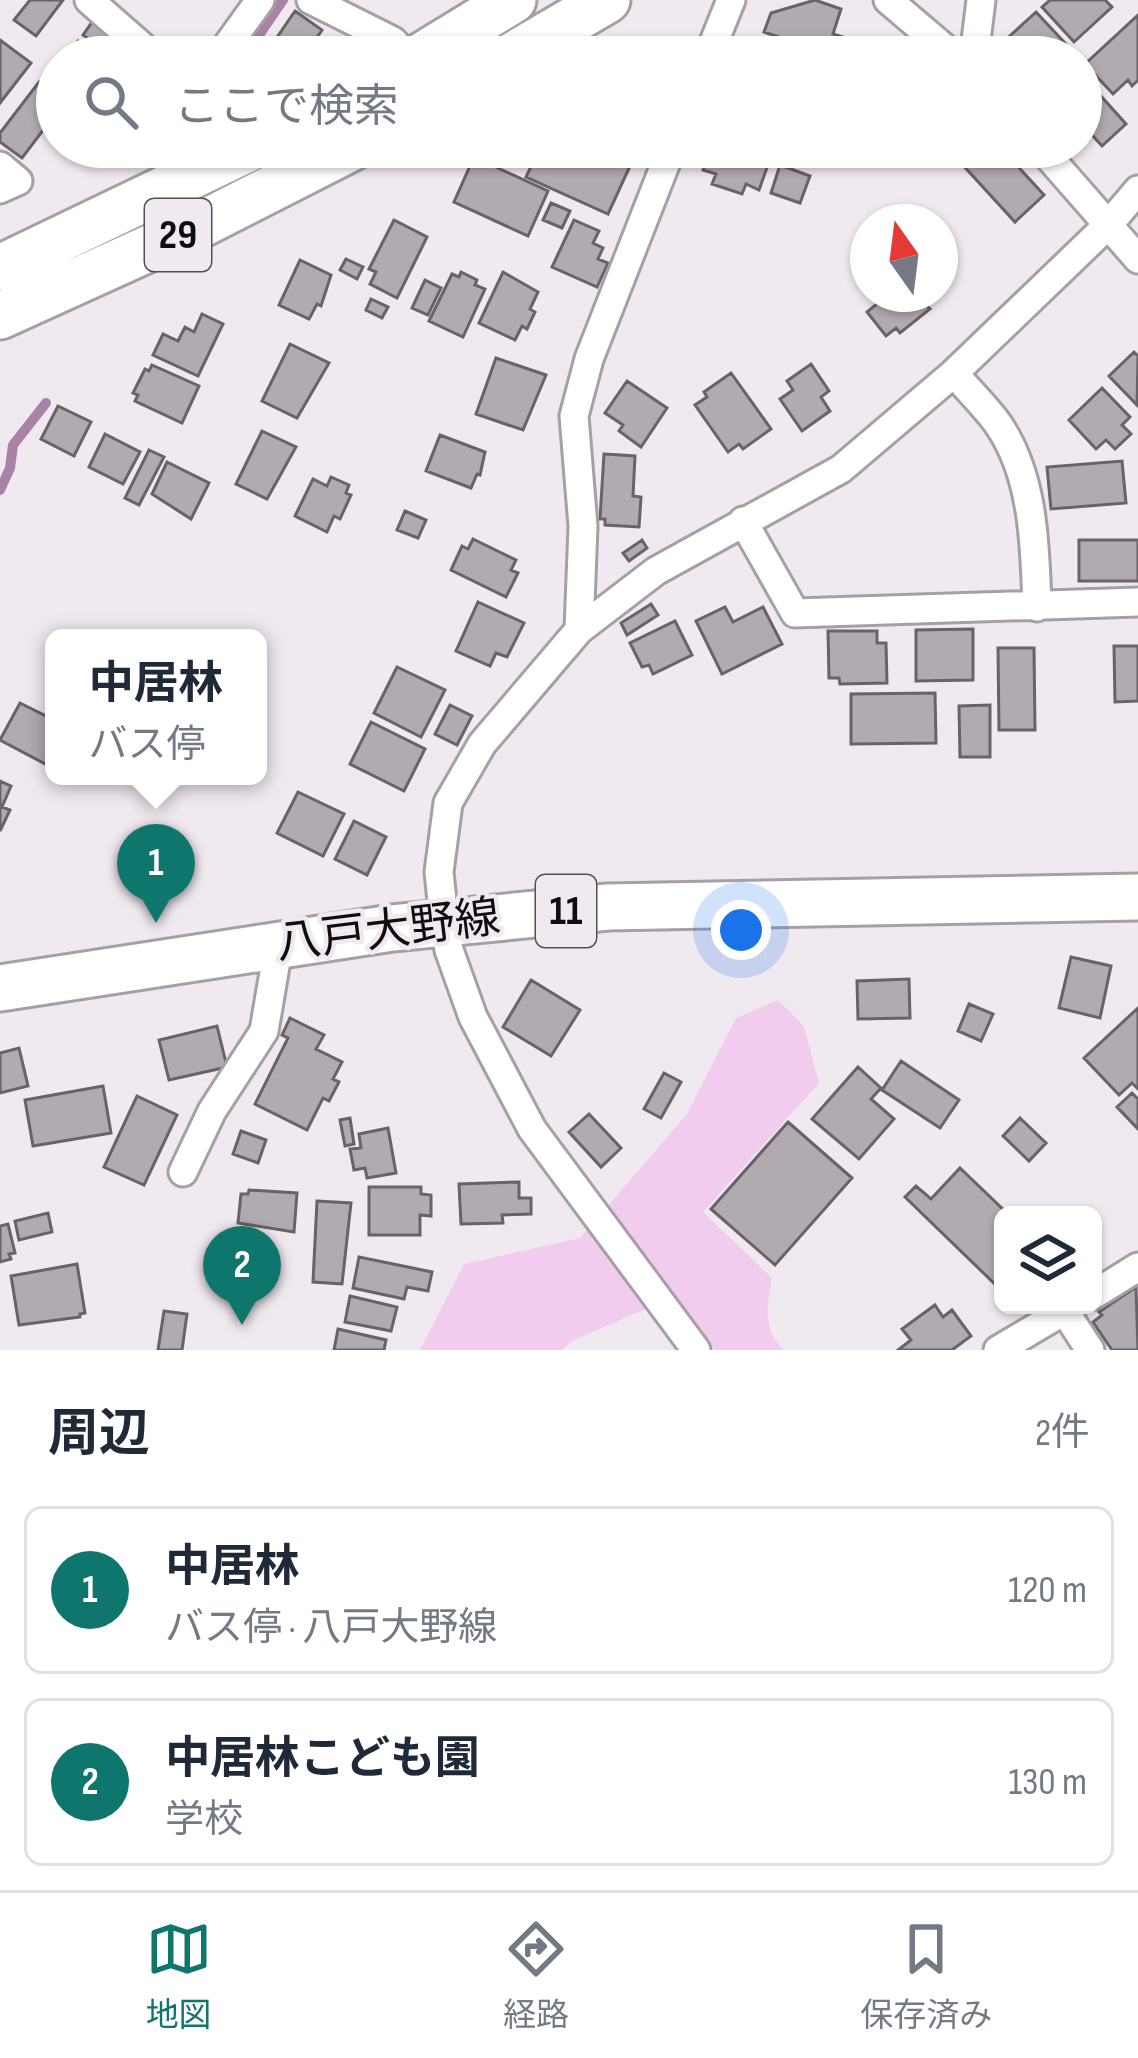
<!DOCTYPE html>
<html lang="ja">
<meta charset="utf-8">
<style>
body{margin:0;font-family:"Sofia Sans Condensed","Noto Sans JP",sans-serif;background:#f6f6f7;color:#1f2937}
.controls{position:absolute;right:36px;bottom:36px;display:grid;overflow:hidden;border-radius:18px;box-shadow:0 3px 9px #0004}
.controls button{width:108px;height:108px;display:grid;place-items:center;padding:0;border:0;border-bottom:3px solid #e0e1e3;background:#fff;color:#1f2937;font:60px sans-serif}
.compass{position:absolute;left:850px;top:204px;width:108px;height:108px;border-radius:50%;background:#fff;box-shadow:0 3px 9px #0004;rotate:346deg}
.you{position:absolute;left:741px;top:930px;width:42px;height:42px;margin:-30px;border:9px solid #fff;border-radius:50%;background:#1a73e8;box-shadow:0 0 0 18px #1a73e833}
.badge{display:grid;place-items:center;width:78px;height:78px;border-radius:50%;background:#0f766e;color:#fff;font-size:39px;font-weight:700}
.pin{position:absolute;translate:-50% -99px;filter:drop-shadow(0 3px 6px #0008)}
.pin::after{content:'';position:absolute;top:63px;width:42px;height:36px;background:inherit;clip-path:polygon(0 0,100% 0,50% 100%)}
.popup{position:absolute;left:45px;top:629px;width:222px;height:156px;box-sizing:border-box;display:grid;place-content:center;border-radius:18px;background:#fff;filter:drop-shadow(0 3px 9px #0005);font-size:39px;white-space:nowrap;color:#747a83}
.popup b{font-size:45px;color:#1f2937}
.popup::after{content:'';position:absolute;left:50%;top:100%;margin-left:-24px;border:24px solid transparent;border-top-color:#fff}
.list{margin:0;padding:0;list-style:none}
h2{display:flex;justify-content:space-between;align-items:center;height:156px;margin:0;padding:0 48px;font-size:51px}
h2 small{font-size:39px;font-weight:400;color:#747a83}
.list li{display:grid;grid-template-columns:78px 1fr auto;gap:36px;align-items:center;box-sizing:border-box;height:168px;margin:0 24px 24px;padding:0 24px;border:3px solid #e0e1e3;border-radius:18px}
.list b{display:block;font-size:45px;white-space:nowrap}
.list p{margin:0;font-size:39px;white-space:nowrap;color:#747a83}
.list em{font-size:39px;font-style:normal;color:#747a83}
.icon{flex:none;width:66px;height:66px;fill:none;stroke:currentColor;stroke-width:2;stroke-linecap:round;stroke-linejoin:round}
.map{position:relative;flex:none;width:1138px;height:1350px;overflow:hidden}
.search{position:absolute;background:#fff;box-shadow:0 3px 9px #0004;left:36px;right:36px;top:36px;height:132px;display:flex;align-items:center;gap:30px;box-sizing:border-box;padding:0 42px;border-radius:66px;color:#747a83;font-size:45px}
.sheet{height:540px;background:#fff}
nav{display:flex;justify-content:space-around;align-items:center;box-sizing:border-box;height:168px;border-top:3px solid #e0e1e3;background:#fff;font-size:33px;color:#747a83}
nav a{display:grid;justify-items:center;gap:6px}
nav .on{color:#0f766e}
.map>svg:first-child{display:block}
.green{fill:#f2ccef}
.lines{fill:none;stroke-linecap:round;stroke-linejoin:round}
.stream{stroke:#a983a6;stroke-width:10}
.building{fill:#b2aab1;stroke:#696268;stroke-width:3}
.street-casing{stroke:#a79fa6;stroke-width:33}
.primary-casing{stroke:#a79fa6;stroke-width:51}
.street{stroke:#fff;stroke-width:27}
.primary{stroke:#fff;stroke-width:45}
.labels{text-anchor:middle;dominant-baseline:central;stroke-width:9;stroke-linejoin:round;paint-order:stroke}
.shield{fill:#f1e9f0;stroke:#544f53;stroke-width:3}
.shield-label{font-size:42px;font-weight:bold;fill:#100d10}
.street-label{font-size:45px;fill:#100d10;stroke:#f1e9f0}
</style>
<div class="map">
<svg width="1138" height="1350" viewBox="0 0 1138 1350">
<rect width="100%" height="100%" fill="#f1e9f0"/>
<path class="green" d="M778,1000L804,1026L819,1083L703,1212L772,1278C767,1305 762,1329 784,1350H715L673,1297L572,1341L562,1350H420L464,1264L580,1238L687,1114L736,1018Z"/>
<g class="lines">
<path class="stream" d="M244,57L283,0
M0,490L10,468L13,445L46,403"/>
</g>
<path class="building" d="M30,0H63L36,36L14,20Z
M815,0L841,9L833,34L862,43L857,57H837L764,32L771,13Z
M1050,0H1105L1112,7L1074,42L1042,7Z
M295,11L322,30L303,57H279L269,49Z
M1036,12L1078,57H1013L1001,44Z
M1138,15V80L1132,86L1128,80L1113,94L1085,64Z
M95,18L113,32L100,48L83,35Z
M0,40L31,63L0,103Z
M78,41L99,57H66Z
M763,43L809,57H758Z
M1082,75L1126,124L1102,146L1081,123Z
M39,82L57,94V112L22,158L0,142V133Z
M540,147L619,150L616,157L631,164L608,214L526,177Z
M711,147H727L769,162L759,190L746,184L742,194L712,184L716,174L703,170Z
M773,147H813L809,160Z
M976,147H1000L1044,195L1015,222L960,162Z
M474,157L548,191L528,236L454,202Z
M780,165L810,176L800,203L771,193Z
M551,203L570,211L562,228L543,220Z
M394,220L427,237L397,298L370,284L376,272L369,269Z
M574,220L599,231L593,243L603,248L598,259L608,263L597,287L552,267Z
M346,259L363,267L357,279L340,270Z
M300,260L331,275L321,306L317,304L309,319L279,305Z
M461,272L477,280L475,285L485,289L463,337L429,321L452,274L459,277Z
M503,272L538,292L530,309L535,312L527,329L522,326L515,340L479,323Z
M425,280L441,288L428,315L412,308Z
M889,294H937L925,304L930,309L900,333L896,328L886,336L867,312Z
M371,299L388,307L382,318L366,310Z
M202,314L223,324L198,376L153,355L163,334L178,341L185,327L194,332Z
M290,344L329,363L297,418L262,401Z
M1134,352L1138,356L1137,405L1109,376Z
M496,358L546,375L523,430L476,414Z
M811,364L829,391L821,397L830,411L802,431L780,399L793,390L787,381Z
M152,365L199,386L182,423L135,401L138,395L133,393L145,369L149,371Z
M731,373L771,429L743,449L739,444L728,452L695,405L707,397L704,392Z
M627,381L667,408L641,447L619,431L623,425L605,413Z
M1102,388L1130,417L1122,425L1131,434L1115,449L1106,440L1096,449L1069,420Z
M58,406L91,422L74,456L41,439Z
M262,431L296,447L267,499L236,484Z
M105,434L140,452L123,484L89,467Z
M440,435L485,452L480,475L477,474L471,488L426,471Z
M149,450L164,457L139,505L125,498Z
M604,454L635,456L633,496L641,497L639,527L605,525V519H600Z
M1122,461L1126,503L1051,509L1047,467Z
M167,462L209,483L191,519L152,494Z
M331,477L349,485L346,493L351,495L340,519L334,516L327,532L295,516L313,479L327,486Z
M405,511L426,520L418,538L397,530Z
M473,539L516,560L511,570L518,573L506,597L451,570L462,546L468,549Z
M642,540L647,548L629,561L623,553Z
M1079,540H1138V581H1079Z
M478,602L524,623L507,657L496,653L490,666L456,651Z
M651,604L658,615L627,635L621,623Z
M725,607L733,622L763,607L782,644L722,674L696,621Z
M675,621L692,655L653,674L649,665L642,667L630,643Z
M973,629V680L916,681V630Z
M828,631H877V643H886L887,683L840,684L839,678H829Z
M1114,646H1138V701L1115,702Z
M998,648H1034L1035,730H999Z
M397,667L445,690L421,737L374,713Z
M935,693L936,743L851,744V694Z
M20,703L54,720V757L49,766L0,740Z
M450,705L472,716L457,745L435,734Z
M990,705V757H960L959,706Z
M371,722L425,749L404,791L350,764Z
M0,781L11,786L2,807L10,810L0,831Z
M298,792L344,814L323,856L277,833Z
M354,821L386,837L367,875L335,859Z
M1071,957L1111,966L1100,1018L1059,1008Z
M909,979L910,1018L858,1019L857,981Z
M531,980L580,1010L551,1056L503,1027Z
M969,1004L993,1014L981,1041L958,1031Z
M1138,1008V1089L1132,1083L1119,1095L1084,1058Z
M290,1018L324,1035L316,1049L342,1062L333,1079L339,1082L329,1101L323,1098L307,1130L255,1104L288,1038L282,1035Z
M217,1026L227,1067L169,1080L159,1040Z
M19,1048L28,1086L0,1093V1053Z
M901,1061L959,1100L940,1128L882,1090Z
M858,1067L881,1088L871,1099L894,1119L859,1159L812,1119Z
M664,1073L681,1082L661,1118L644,1109Z
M103,1086L111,1133L33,1146L25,1100Z
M1132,1093L1138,1099V1129L1117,1107Z
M137,1096L177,1115L144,1185L104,1167Z
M589,1114L621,1148L601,1167L569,1132Z
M350,1118L354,1144L345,1146L340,1120Z
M1020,1118L1046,1143L1029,1161L1003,1136Z
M788,1122L852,1178L775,1265L711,1209Z
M388,1128L396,1173L367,1178L365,1168L354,1170L350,1149L361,1148L359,1134Z
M241,1131L266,1140L258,1163L233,1154Z
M960,1168L1009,1215H1003V1292L905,1197L916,1186L931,1199Z
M519,1182V1198H531V1214L502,1215L503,1223L461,1224L459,1184Z
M369,1187H421V1194L431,1195V1216L420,1215V1235H369Z
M249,1190L297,1193L294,1232L238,1223L241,1194H248Z
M317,1201L351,1203L342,1284L313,1282Z
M48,1213L52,1232L19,1240L15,1221Z
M8,1224L15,1253L9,1254L11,1259L0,1262V1226Z
M359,1257L432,1272L428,1291L407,1287L404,1299L353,1288Z
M77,1264L85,1313L80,1314V1317L19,1325L11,1276Z
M1136,1287L1138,1350H1112L1093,1322L1102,1315L1099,1312Z
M350,1296L397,1307L391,1331L345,1322Z
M935,1305L943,1317L952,1310L971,1336L952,1350H898L911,1340L902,1329Z
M164,1311L187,1314L182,1350H158Z
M338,1329L386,1340L384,1350H334Z"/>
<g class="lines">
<defs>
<path id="street" d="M89,0L154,57
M311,0L393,41L407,57
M888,0L955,57
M219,57L260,0
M708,57L731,0
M974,57L981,0
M1040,147L1138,259
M0,166L18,181L0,189
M954,373C968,390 985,406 998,424C1034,476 1035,546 1037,607
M743,521L795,613L1138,602
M579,630L583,526L574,416L589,359L672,147
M183,1172L212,1111L264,1031L279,943
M1093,1295L1138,1267
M1064,1310L1090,1350
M696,1350L532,1129L473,1017L449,950L444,921L439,872L448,803L482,744L579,630L656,571L841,469L954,373L1109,224L1138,190
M998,1350L1074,1305"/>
<path id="primary" d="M420,57L513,0
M510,57L607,0
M0,268L252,147
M0,316L196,227L353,147
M0,988L392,928L608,907L1138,897"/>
</defs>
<use href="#street" class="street-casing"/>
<use href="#primary" class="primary-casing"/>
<use href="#street" class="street"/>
<use href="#primary" class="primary"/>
</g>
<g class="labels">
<g class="shield">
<rect x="145" y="199" width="66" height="72" rx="9"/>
<rect x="536" y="875" width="60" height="72" rx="9"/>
</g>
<g class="shield-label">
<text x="178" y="235">29</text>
<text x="566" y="911">11</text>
</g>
<g class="street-label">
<text transform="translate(388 931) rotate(-7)">八戸大野線</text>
</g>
</g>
</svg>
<div class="controls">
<button><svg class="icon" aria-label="layers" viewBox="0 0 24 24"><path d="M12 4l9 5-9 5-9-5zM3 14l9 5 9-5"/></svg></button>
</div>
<svg class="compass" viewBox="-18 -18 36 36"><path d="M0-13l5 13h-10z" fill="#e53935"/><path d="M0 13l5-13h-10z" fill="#747a83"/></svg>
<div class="you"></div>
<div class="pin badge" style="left:156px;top:923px">1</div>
<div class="popup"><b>中居林</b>バス停</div>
<div class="pin badge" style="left:242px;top:1325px">2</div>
<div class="search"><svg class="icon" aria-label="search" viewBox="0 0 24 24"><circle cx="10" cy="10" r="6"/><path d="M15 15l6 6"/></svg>ここで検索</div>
</div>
<section class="sheet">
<h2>周辺<small>2件</small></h2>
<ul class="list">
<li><span class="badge">1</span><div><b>中居林</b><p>バス停 · 八戸大野線</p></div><em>120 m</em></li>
<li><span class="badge">2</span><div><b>中居林こども園</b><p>学校</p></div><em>130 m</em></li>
</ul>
</section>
<nav>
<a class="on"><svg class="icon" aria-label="map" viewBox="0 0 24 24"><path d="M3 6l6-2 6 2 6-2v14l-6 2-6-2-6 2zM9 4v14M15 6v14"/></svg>地図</a>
<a><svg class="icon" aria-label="directions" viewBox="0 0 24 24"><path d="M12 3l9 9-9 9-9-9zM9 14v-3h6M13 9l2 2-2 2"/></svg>経路</a>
<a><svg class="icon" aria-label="saved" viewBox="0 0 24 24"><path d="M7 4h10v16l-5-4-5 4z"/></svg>保存済み</a>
</nav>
